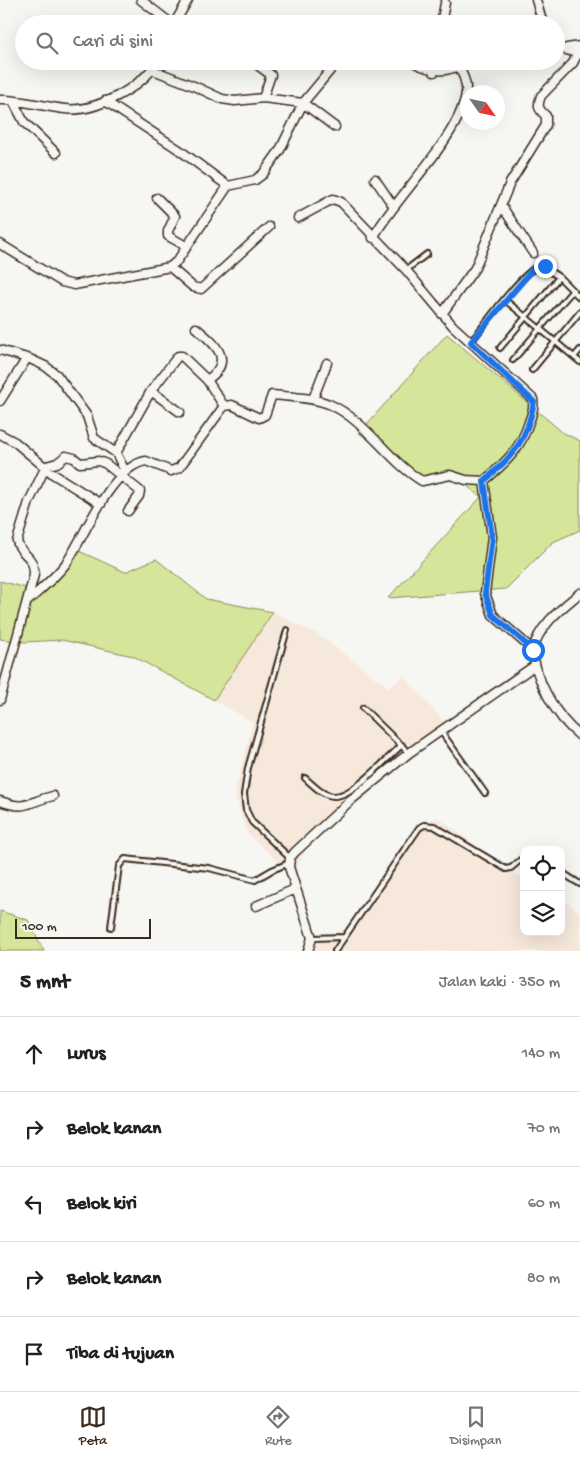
<!DOCTYPE html>
<html lang="id">
<meta charset="utf-8">
<style>
body{margin:0;font-family:"Gochi Hand",sans-serif;background:#f2f2f2;color:#202124}
.controls{position:absolute;right:15px;bottom:15px;display:grid;overflow:hidden;border-radius:10px;box-shadow:0 5px 20px #0002}
.controls button{width:45px;height:45px;display:grid;place-items:center;padding:0;border:0;border-bottom:1px solid #e0e0e0;background:#fff;color:#202124;font:25px sans-serif}
.compass{position:absolute;left:460px;top:85px;width:45px;height:45px;border-radius:50%;background:#fff;box-shadow:0 5px 20px #0002;rotate:124deg}
.scale{position:absolute;left:15px;bottom:12px;width:136px;box-sizing:border-box;padding-left:5px;border:2px solid #3b2a1e;border-top:0;font-size:14px;line-height:18px;white-space:nowrap;color:#3b2a1e;-webkit-text-stroke:4px #f6f6f2;paint-order:stroke}
.stop{position:absolute;width:15px;height:15px;margin:-11px;border:4px solid #1a73e8;border-radius:50%;background:#fff}
.stop.end{background:#1a73e8;border-color:#fff;box-shadow:0 1px 5px #0008}
.list{margin:0;padding:0;list-style:none}
h2{display:flex;justify-content:space-between;align-items:center;height:65px;margin:0;padding:0 20px;font-size:21px}
h2 small{font-size:16px;font-weight:400;color:#757577}
.list li{display:grid;grid-template-columns:32px 1fr auto;gap:15px;align-items:center;box-sizing:border-box;height:75px;padding:0 20px;border-top:1px solid #e0e0e0}
.list b{display:block;font-size:19px;white-space:nowrap}
.list em{font-size:16px;font-style:normal;color:#757577}
.icon{flex:none;width:28px;height:28px;fill:none;stroke:currentColor;stroke-width:2;stroke-linecap:round;stroke-linejoin:round}
.map{position:relative;flex:none;width:580px;height:951px;overflow:hidden}
.search{position:absolute;background:#fff;box-shadow:0 5px 20px #0002;left:15px;right:15px;top:15px;height:55px;display:flex;align-items:center;gap:12px;box-sizing:border-box;padding:0 18px;border-radius:28px;color:#757577;font-size:19px}
.sheet{height:440px;background:#fff}
nav{display:flex;justify-content:space-around;align-items:center;box-sizing:border-box;height:70px;border-top:1px solid #e0e0e0;background:#fff;font-size:14px;color:#757577}
nav a{display:grid;justify-items:center;gap:2px}
nav .on{color:#3b2a1e}
.map>svg:first-child{display:block}
.built{fill:#f7e8dc}
.green{fill:#d5e69a;stroke:#88885c}
.lines{fill:none;stroke-linecap:round;stroke-linejoin:round}
.service-casing{stroke:#3b2a1e;stroke-width:8}
.minor-casing{stroke:#3b2a1e;stroke-width:11}
.service{stroke:#f6f6f2;stroke-width:4}
.minor{stroke:#f6f6f2;stroke-width:8}
.route{stroke:#1a73e8;stroke-width:6}
</style>
<div class="map">
<svg width="580" height="951" viewBox="0 0 580 951">
<rect width="100%" height="100%" fill="#f6f6f2"/>
<filter id="ink" filterUnits="userSpaceOnUse"><feTurbulence type="fractalNoise" baseFrequency=".02" numOctaves="2"/><feDisplacementMap in="SourceGraphic" scale="10" xChannelSelector="R" yChannelSelector="G"/><feConvolveMatrix kernelMatrix="1 2 1 2 8 2 1 2 1" color-interpolation-filters="sRGB"/></filter>
<g filter="url(#ink)">
<path class="built" d="M273,612L319,635L389,688L403,676L452,731L426,747L311,841L292,875L246,832L235,793L253,722L214,700Z
M437,817L519,877L524,873V932H561V898L580,913V951H314L318,937L349,929L408,835Z"/>
<path class="green" d="M447,334L562,432L580,441V530L553,542L506,589L388,598L481,497L448,471L422,479L359,433Z
M79,551L125,572L156,559L206,599L273,612L214,700L133,656L62,640L25,642L0,639V581L41,592Z
M0,911L28,920L44,951H0Z"/>
<g class="lines">
<defs>
<path id="service" d="M406,270L427,254
M505,300L580,362
M471,342C486,323 520,274 540,265L559,277L580,298
M500,348L559,277
M574,357L580,350
M513,360L573,290
M532,370L580,312
M287,630L248,768L244,794L246,810L252,822L290,858
M363,708L409,753
M440,730L485,793
M305,778C313,785 323,796 334,796C354,796 387,758 402,745
M561,872L580,884
M111,927L119,866L125,859L209,868L255,880L272,870L289,863
M312,938L344,937
M335,951L419,828L424,825L434,826L506,869L511,868L524,857"/>
<path id="minor" d="M141,0L172,24
M536,0L543,24
M174,24L188,0
M441,24L445,3
M556,47L580,54
M567,48L580,46
M252,61L271,75L263,98
M411,61C433,73 447,74 468,61
M153,70L194,86L222,99L235,101L263,98L303,103L335,127
M434,72L437,61
M0,100C21,99 44,107 65,109C94,113 144,87 157,61
M13,101L24,122L56,153
M105,101L178,149L228,186
M375,179L394,207
M157,198L175,216L168,231V236L186,246
M501,205L533,253
M298,218L333,199L341,202L406,270L453,326L533,399C534,406 532,415 529,422C521,449 505,463 484,481L492,537L485,593L493,615L533,650C535,680 556,717 580,736
M373,238C394,198 462,135 466,92C467,83 463,75 459,67
M0,244L62,282L74,285L170,267L177,261L228,186L255,180L263,174L280,150L303,103L338,61
M170,267L193,287L201,289L269,227
M442,314L475,268L510,183L546,125V116C538,109 537,106 541,96L573,63L578,53
M196,328C214,343 236,360 207,380
M0,350L30,359L45,366L57,375L87,416L94,438L116,453L125,471
M151,391L180,412
M313,399L327,363
M0,401L27,358
M0,434L15,442L53,474L101,504
M116,453L151,391L178,356H182L207,380L224,406
M29,600C42,588 57,576 67,562C85,535 112,466 146,461L171,471L179,468L224,406L232,405L259,418L265,415L272,395C291,397 311,397 329,404C366,420 388,461 422,481L450,475L466,480L484,481
M533,650C538,626 562,608 580,593
M0,700L34,575C34,553 20,556 17,541L29,502L46,466L57,463L66,456L74,458L80,463L99,461L106,464L140,491L139,496L128,511
M0,801C28,811 26,802 53,796
M256,906L295,889
M308,951L312,938L289,867L290,858L295,852L350,801L409,753L534,666"/>
</defs>
<use href="#service" class="service-casing"/>
<use href="#minor" class="minor-casing"/>
<use href="#service" class="service"/>
<use href="#minor" class="minor"/>
</g>
</g>
<g class="lines" filter="url(#ink)">
<path class="route" d="M533,650L493,615L485,593L492,537L484,481C513,456 527,441 534,402L471,342L532,270L540,264L545,266"/>
</g>
</svg>
<div class="controls">
<button><svg class="icon" aria-label="locate" viewBox="0 0 24 24"><circle cx="12" cy="12" r="6"/><path d="M12 2v4M12 18v4M2 12h4M18 12h4"/></svg></button>
<button><svg class="icon" aria-label="layers" viewBox="0 0 24 24"><path d="M12 4l9 5-9 5-9-5zM3 14l9 5 9-5"/></svg></button>
</div>
<svg class="compass" viewBox="-18 -18 36 36"><path d="M0-13l5 13h-10z" fill="#e53935"/><path d="M0 13l5-13h-10z" fill="#757577"/></svg>
<div class="scale">100 m</div>
<div class="stop" style="left:533px;top:650px"></div>
<div class="stop end" style="left:545px;top:266px"></div>
<div class="search"><svg class="icon" aria-label="search" viewBox="0 0 24 24"><circle cx="10" cy="10" r="6"/><path d="M15 15l6 6"/></svg>Cari di sini</div>
</div>
<section class="sheet">
<h2>5 mnt<small>Jalan kaki · 350 m</small></h2>
<ul class="list">
<li><svg class="icon" aria-label="ahead" viewBox="0 0 24 24"><path d="M12 20V5M6 11l6-6 6 6"/></svg><div><b>Lurus</b></div><em>140 m</em></li>
<li><svg class="icon" aria-label="right" viewBox="0 0 24 24"><path d="M7 20v-9h11M14 6l5 5-5 5"/></svg><div><b>Belok kanan</b></div><em>70 m</em></li>
<li><svg class="icon" aria-label="left" viewBox="0 0 24 24"><path d="M17 20v-9H6M10 6l-5 5 5 5"/></svg><div><b>Belok kiri</b></div><em>60 m</em></li>
<li><svg class="icon" aria-label="right" viewBox="0 0 24 24"><path d="M7 20v-9h11M14 6l5 5-5 5"/></svg><div><b>Belok kanan</b></div><em>80 m</em></li>
<li><svg class="icon" aria-label="arrive" viewBox="0 0 24 24"><path d="M6 21V4h12l-3 4 3 4H6"/></svg><div><b>Tiba di tujuan</b></div></li>
</ul>
</section>
<nav>
<a class="on"><svg class="icon" aria-label="map" viewBox="0 0 24 24"><path d="M3 6l6-2 6 2 6-2v14l-6 2-6-2-6 2zM9 4v14M15 6v14"/></svg>Peta</a>
<a><svg class="icon" aria-label="directions" viewBox="0 0 24 24"><path d="M12 3l9 9-9 9-9-9zM9 14v-3h6M13 9l2 2-2 2"/></svg>Rute</a>
<a><svg class="icon" aria-label="saved" viewBox="0 0 24 24"><path d="M7 4h10v16l-5-4-5 4z"/></svg>Disimpan</a>
</nav>
